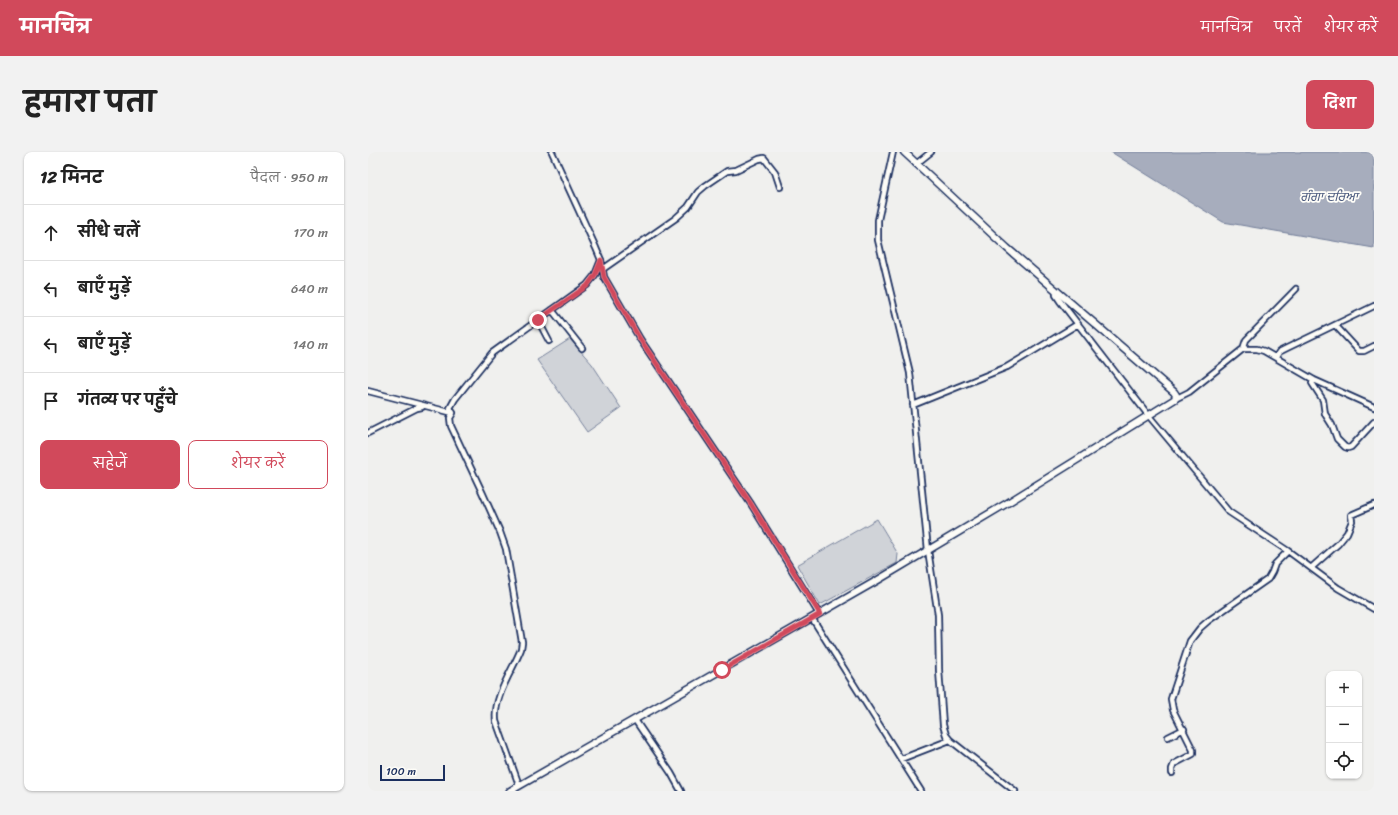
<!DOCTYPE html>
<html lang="hi">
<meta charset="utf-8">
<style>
body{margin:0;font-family:Sriracha,"Playpen Sans Deva","Noto Sans Gurmukhi",sans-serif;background:#f2f2f2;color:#222}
.controls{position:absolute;right:12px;bottom:12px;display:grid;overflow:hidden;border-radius:8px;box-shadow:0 1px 3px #0004}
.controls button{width:36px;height:36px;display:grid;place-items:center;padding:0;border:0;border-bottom:1px solid #e0e0e0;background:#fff;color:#222;font:20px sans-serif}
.scale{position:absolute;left:12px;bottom:10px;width:65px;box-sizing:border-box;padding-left:4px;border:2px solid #1b2f5e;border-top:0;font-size:11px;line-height:14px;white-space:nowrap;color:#1b2f5e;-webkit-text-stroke:3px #fdfcf7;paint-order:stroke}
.stop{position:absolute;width:12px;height:12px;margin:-9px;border:3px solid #d1495b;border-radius:50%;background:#fff}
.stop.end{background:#d1495b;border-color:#fff;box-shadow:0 1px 4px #0008}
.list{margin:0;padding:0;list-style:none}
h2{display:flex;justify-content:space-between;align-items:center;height:52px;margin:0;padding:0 16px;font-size:17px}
h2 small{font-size:13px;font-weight:400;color:#767676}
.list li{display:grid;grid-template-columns:26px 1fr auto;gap:12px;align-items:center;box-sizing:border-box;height:56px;padding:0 16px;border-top:1px solid #e0e0e0}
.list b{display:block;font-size:15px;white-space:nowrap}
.list em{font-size:13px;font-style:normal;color:#767676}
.actions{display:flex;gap:8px;padding:12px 16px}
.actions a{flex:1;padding:9px 0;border:1px solid #d1495b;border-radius:8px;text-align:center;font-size:14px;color:#d1495b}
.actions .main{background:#d1495b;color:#fff}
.icon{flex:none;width:22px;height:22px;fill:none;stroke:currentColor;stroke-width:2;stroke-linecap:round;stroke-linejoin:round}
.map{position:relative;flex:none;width:1006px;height:639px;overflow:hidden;border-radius:8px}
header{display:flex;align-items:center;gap:24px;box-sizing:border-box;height:56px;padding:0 20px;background:#d1495b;color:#fff}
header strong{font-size:19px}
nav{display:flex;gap:22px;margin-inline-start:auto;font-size:14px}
.intro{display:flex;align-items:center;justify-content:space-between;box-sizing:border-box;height:96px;padding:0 24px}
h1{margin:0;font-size:28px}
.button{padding:10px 18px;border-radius:8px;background:#d1495b;color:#fff;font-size:14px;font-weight:700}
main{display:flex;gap:24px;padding:0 24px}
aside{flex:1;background:#fff;border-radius:8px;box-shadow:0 1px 3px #0004}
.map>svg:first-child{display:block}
.green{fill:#d0d3d8;stroke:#76819b}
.water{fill:#a7adbd;stroke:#6f7b97}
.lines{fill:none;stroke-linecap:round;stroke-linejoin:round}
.minor-casing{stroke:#1b2f5e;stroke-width:8}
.major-casing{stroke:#1b2f5e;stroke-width:9}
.minor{stroke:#fdfcf7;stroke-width:4.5}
.major{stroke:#fdfcf7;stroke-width:6}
.route{stroke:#d1495b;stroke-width:5}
.labels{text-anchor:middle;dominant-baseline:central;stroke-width:3.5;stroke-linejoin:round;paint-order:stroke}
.water-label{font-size:13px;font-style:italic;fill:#4c5b7f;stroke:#fdfcf7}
</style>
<header>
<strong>मानचित्र</strong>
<nav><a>मानचित्र</a><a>परतें</a><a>शेयर करें</a></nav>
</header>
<div class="intro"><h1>हमारा पता</h1><a class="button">दिशा</a></div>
<main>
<aside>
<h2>12 मिनट<small>पैदल · 950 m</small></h2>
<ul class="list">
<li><svg class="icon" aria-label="ahead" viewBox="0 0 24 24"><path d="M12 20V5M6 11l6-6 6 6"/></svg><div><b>सीधे चलें</b></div><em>170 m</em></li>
<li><svg class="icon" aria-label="left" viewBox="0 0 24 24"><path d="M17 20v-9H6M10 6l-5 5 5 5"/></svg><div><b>बाएँ मुड़ें</b></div><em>640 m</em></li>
<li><svg class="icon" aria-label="left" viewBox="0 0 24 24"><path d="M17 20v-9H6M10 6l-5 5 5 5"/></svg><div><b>बाएँ मुड़ें</b></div><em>140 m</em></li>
<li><svg class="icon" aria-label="arrive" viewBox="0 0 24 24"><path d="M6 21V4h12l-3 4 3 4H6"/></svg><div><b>गंतव्य पर पहुँचे</b></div></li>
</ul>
<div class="actions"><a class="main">सहेजें</a><a>शेयर करें</a></div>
</aside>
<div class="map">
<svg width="1006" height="639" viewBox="0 0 1006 639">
<rect width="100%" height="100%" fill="#f0f0ee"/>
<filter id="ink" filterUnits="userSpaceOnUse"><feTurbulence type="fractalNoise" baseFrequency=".025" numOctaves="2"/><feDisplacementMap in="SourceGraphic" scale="8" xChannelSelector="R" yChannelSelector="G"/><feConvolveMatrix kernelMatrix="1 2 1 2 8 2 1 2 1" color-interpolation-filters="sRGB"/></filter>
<g filter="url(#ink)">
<path class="green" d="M202,187L224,212L253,256L219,280L169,208Z
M509,367L530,402L529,411L452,453L429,413Z"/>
<path class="water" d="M743,0H1006V96L855,70Z"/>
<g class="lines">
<defs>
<path id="minor" d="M184,0L228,96L233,108L236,125L272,187L383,352L451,462
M525,0L510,68V88L542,221L560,398L570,463L571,518L575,573L578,583L582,588L647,639
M548,12L563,0
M235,117L308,66L320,55L330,40L337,34L359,19L368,18L391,7L396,6L407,20L412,35
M688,138V143L692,149L781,264L861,360L920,399L970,436L1006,457
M184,158L214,196
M170,168L181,189
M967,173L991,199H996L1006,194
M875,197H889L896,199L946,228L1006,255
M908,205L911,200L919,196L1006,154
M946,228L944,231L955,248L957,262L964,273L969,287L977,295L980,296L983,295L1006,270
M0,239L85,261
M807,247L821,240L875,197L878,188L928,137
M545,253L639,215L710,172
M0,281L49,256L54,255
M943,416L970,392L979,381L984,369L983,363L1006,353
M444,466L553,639
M267,568L303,621L313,639
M800,585L816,577
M533,607L582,588
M804,621V617L806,612L825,602V598L805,558L803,547L822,489L832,476L840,469L900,427L904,420L907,412L920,399
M151,633L128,569C125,545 145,518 153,497L154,490L138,397L132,380L115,342L83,274L82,266L85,261L82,256L87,247L124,201L219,133L227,123L233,108"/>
<path id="major" d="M142,639L510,428L641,350L807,247L808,243L806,240L639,96L536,0"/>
</defs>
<use href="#minor" class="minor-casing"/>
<use href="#major" class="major-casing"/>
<use href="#minor" class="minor"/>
<use href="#major" class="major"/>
</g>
</g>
<g class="lines" filter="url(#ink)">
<path class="route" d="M170,168L219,134L227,123L233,108L236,125L272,187L383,352L452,462L354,518"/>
</g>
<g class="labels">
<g class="water-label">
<text x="961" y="44">ਗੰਗਾ ਦਰਿਆ</text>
</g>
</g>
</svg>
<div class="controls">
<button>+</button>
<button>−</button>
<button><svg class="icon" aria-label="locate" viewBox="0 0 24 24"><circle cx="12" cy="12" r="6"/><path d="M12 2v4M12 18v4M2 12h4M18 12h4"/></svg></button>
</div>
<div class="scale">100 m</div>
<div class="stop" style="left:354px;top:518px"></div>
<div class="stop end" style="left:170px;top:168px"></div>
</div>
</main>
